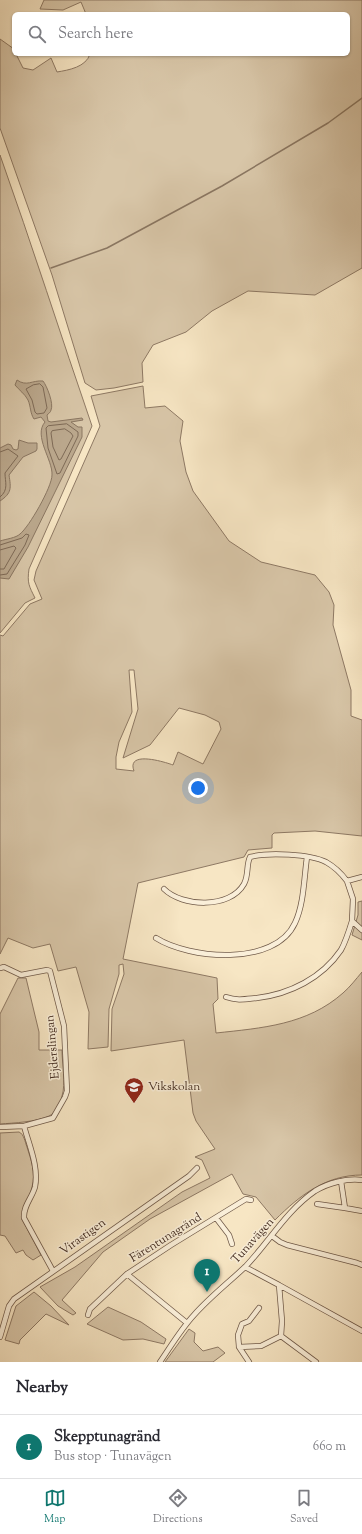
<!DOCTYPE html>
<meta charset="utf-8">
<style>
body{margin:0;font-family:"Sorts Mill Goudy",serif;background:#f2f2f3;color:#2b2b33}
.you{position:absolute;left:198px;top:788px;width:14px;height:14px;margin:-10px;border:3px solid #fff;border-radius:50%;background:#1a73e8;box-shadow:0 0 0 6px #1a73e833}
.badge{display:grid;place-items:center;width:26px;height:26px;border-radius:50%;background:#0f766e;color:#fff;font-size:13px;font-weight:700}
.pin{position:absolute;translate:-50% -33px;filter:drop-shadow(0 1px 2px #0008)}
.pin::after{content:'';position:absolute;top:21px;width:14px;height:12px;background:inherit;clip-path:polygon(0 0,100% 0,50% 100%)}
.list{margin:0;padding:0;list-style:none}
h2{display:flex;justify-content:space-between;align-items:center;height:52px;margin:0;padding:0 16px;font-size:17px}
h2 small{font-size:13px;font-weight:400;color:#7c7c81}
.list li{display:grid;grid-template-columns:26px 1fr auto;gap:12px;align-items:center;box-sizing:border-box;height:64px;padding:0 16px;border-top:1px solid #e1e1e2}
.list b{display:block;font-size:15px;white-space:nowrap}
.list p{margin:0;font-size:13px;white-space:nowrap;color:#7c7c81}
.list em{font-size:13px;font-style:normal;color:#7c7c81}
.icon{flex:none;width:22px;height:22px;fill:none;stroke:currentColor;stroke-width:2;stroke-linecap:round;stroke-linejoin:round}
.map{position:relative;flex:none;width:362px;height:1362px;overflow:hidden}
.search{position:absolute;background:#fff;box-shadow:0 1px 3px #0004;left:12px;right:12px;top:12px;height:44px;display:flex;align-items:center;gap:10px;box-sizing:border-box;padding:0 14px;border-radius:6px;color:#7c7c81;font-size:15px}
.sheet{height:116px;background:#fff}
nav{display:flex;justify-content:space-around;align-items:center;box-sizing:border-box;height:56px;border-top:1px solid #e1e1e2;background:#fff;font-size:11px;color:#7c7c81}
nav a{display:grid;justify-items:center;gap:2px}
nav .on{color:#0f766e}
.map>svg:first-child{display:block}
.green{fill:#d8c6a8;stroke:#8e7964;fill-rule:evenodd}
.water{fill:#baa78c;stroke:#8a7661}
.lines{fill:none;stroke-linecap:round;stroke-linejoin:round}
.shore{stroke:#7e6a56;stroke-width:1}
.stream{stroke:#8a7661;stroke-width:1.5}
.street-casing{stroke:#705a49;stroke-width:6}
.street{stroke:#faefd9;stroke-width:4.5}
.labels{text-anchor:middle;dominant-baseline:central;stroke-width:3;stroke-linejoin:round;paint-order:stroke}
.street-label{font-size:12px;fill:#432c20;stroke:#faefd9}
.poi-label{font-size:12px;fill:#432c20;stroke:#faefd9;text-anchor:start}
</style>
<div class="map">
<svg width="362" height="1362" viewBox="0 0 362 1362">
<rect width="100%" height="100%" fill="#f7e6c4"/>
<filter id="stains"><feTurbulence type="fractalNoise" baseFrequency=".005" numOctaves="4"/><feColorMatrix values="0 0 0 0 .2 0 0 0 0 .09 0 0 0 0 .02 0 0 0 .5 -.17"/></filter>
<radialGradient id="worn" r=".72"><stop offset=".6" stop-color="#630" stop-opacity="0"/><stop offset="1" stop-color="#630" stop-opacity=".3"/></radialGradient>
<path class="green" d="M44,0H362V268L315,295L248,291L212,311L186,332L153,345L142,363L143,382L114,388L96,390L85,383L52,275L0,128V39L14,49V54H16L23,68L33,70L51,58L57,72C69,70 86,67 90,54H348V14H86L81,2L63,10L40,9Z
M0,155C32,245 61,336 92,426L29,569C27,583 29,586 35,598L25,603L0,633Z
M143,386L145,408L165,406L183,421L180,441L186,472L193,491L229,541L261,562L315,575L329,592L334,605L333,625L351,690V716L362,720V836L315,831L274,833L272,835V848L248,850L244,857L138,883L123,959L217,978L218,999L213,1004L216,1033C262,1028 307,1025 343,993C350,987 356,979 362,972V1175C326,1175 300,1195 275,1220L256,1197L243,1194L232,1174L150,1219L103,1252L62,1300L76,1313L73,1315L58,1306L40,1287L75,1267L182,1192L210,1178L202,1160L195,1157L215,1149L196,1121L193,1113L184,1040L111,1051L112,1009L124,974L123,964L119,965V974L109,1009L108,1047L88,1049L89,1012L76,967L58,971L50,944L33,948L8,938L0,954V635L3,636L30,604L42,599L34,580L36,571L100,426L91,396ZM129,670H134L138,709L123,758L150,745L179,708L205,715L219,722L221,729L203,764L178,752L173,765C165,762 126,750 134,771L116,769V757L119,742L132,712Z
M362,901V940L352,935L358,915V902Z
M18,978H26L39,1032V1050H62C62,1063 66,1084 62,1096C61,1102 55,1114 49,1116C36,1122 14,1123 0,1124V1014Z
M19,1132C24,1134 25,1142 27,1147C31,1160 36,1173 32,1187C30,1198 21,1207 22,1219L41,1255L33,1260L26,1255L23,1250L16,1253L5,1236L0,1235V1133Z
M34,1292L51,1306L69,1325L46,1314L20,1340L19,1344L5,1340L16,1306Z
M108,1307L141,1322L166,1339L164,1344L143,1339L123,1340L87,1324Z
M189,1329L195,1333L194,1342L203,1351L218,1347L225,1353L213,1362H165Z"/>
<path class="water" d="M17,380C27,387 32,380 43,381C47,386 54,404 51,410C51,412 48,414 47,415L48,421L51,422L82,418L83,420L71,422L78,427H82V437L28,547L9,579L0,578V541C6,539 16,538 20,534C29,527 52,487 52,475C53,460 33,436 45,422L41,417L34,419C30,413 31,407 28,400C25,394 19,390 15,385Z
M19,440L28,443H37V449L36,451L23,457L9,475C11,488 12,493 0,501V448L8,444L11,445L13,449L16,450L18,449Z"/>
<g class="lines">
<path class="shore" d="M40,384L43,387L47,408L44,413L37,414L35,412L32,400L26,389L33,385Z
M67,424L78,432V436L60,473L57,474L48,448L46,428L48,426Z
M65,429L71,433L73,436L61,459L59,460L53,447L51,433L52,431Z
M0,452L8,449L18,456L5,473C5,482 9,490 0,497
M0,545L22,538L26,534L29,535L25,545L7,574L0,575
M0,550L14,546L16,548L4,569H0"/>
<path class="stream" d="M51,268L107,248L222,186L328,123L362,98"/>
<defs>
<path id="street" d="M347,881L353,899L352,921L362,930
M164,889C182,907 230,909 244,884C249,875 246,865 250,857C268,852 310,854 326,862C335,867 341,873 347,881L362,877
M156,938C189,959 275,967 295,923C304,904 304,878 307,857
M0,968L4,967L21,975L47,970L50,971L64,1026L67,1091L65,1097L53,1118L24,1126
M226,997C237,1001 246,999 257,998C290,994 322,978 341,950C346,941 349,931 352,921
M0,1127L24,1126C29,1145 39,1167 35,1187C32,1198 23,1206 24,1218L53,1271
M341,1181L345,1208L362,1211
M317,1204L345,1208
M216,1218L229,1235L232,1244
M272,1236L280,1242L287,1245L357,1263L362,1265
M245,1267L279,1285L282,1321L281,1336L261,1346L239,1347L238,1335L242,1324L249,1321L259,1308
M127,1274L187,1323
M279,1285L362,1331
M88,1315L90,1309L127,1274L171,1245L246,1199L251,1200
M281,1336L316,1362
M0,1337L9,1306L14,1299L189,1176L197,1168
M239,1347L249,1362
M160,1362C171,1346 181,1329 194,1315C210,1297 228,1283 245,1267C269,1242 286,1211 315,1191C328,1183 347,1178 362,1180"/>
</defs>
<use href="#street" class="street-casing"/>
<use href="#street" class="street"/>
</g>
<defs>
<symbol id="school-pin" viewBox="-11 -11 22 30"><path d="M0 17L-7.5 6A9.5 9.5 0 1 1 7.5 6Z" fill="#8f2418" stroke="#faefd9"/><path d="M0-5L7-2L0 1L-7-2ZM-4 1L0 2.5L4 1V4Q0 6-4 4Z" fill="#fff"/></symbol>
</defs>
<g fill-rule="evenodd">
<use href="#school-pin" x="123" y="1076" width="22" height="30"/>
</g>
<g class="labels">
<g class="street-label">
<text transform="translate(53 1047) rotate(-95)">Ejderslingan</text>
<text transform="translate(83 1237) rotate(-36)">Virastigen</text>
<text transform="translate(166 1238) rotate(-32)">Färentunagränd</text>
<text transform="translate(253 1241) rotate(-48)">Tunavägen</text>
</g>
<g class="poi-label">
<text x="148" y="1087">Vikskolan</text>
</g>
</g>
<rect width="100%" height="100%" filter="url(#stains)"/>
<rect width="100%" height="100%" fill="url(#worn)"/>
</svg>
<div class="you"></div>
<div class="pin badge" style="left:207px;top:1292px">1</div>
<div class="search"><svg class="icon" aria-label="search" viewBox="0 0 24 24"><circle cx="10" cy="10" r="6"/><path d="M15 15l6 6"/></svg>Search here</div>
</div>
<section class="sheet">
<h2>Nearby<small></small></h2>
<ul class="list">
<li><span class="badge">1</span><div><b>Skepptunagränd</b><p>Bus stop · Tunavägen</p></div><em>660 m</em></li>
</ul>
</section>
<nav>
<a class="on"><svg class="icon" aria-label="map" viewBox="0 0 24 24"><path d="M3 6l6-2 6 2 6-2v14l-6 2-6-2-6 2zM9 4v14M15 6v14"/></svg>Map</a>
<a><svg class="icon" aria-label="directions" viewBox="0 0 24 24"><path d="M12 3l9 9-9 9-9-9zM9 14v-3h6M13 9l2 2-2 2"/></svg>Directions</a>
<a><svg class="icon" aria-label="saved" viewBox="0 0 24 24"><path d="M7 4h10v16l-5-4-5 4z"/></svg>Saved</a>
</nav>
